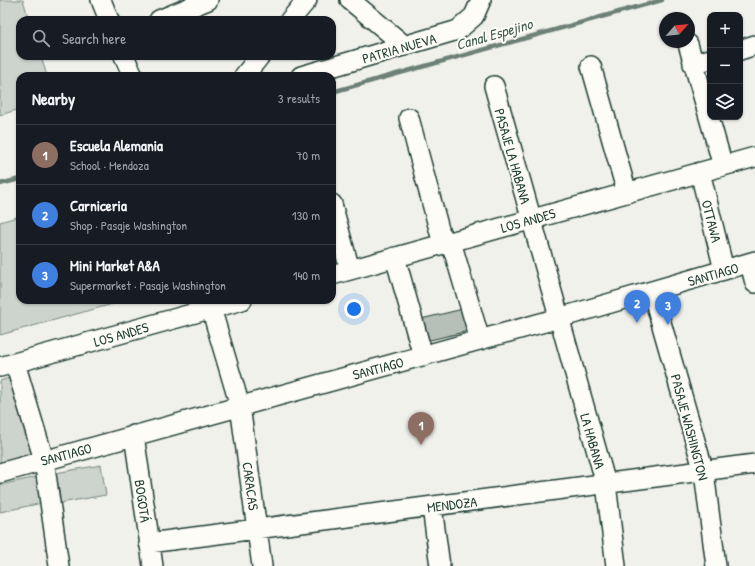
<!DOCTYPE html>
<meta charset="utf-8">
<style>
body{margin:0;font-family:"Patrick Hand",sans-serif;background:#20242c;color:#f1f3f6}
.controls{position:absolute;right:12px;top:12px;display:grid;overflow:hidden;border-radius:8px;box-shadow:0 1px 3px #0004}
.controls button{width:36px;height:36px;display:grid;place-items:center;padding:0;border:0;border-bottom:1px solid #363941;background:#171b24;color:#f1f3f6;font:20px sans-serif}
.compass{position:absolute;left:659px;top:12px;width:36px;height:36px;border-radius:50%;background:#171b24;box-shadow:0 1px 3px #0004;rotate:62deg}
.you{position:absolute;left:354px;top:309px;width:14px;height:14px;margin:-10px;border:3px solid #fff;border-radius:50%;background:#1a73e8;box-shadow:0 0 0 6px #1a73e833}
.badge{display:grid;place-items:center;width:26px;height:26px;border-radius:50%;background:#db2777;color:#fff;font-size:13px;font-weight:700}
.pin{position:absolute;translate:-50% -33px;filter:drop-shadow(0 1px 2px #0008)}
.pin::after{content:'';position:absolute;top:21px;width:14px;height:12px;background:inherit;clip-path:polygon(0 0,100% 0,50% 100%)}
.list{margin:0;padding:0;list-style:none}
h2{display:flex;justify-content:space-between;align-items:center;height:52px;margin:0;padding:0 16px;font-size:17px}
h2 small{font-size:13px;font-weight:400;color:#9ea1a6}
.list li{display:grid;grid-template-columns:26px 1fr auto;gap:12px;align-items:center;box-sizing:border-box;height:60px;padding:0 16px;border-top:1px solid #363941}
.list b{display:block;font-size:15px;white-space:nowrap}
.list p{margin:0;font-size:13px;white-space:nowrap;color:#9ea1a6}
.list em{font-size:13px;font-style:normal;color:#9ea1a6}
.icon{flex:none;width:22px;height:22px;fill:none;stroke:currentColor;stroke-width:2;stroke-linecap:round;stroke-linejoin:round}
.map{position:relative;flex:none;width:755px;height:566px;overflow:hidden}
.search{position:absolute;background:#171b24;box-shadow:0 1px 3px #0004;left:16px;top:16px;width:320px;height:44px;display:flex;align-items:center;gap:10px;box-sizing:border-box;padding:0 14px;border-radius:12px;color:#9ea1a6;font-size:15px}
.panel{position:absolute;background:#171b24;box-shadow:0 1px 3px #0004;left:16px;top:72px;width:320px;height:232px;border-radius:12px}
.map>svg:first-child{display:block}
.green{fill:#cdd3cd;stroke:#768880}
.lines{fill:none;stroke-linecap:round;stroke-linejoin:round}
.stream{stroke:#6c8077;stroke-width:4.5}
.building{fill:#b6bfb8;stroke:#1f3d34}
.minor-casing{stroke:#1f3d34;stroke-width:22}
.minor{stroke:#fdfcf7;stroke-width:19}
.labels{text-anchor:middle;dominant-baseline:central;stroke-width:4;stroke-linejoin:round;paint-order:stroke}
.street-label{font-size:14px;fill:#1f3d34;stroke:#fdfcf7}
.water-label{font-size:15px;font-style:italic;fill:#455e56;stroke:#fdfcf7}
</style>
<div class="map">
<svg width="755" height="566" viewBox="0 0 755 566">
<rect width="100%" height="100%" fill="#f0f1eb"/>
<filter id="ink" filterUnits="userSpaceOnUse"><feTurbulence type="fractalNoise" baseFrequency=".025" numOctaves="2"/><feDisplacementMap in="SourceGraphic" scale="8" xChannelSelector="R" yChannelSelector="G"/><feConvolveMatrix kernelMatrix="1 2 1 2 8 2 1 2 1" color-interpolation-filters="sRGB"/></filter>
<g filter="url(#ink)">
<path class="green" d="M0,0H23L29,20H20V56H41L47,76H20V109L0,115Z
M20,216V300H127L0,335V222Z
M9,378L33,459L0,468V381Z
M101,465L106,495L60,503L55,473Z
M37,477L42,503L0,512V485Z"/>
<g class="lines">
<path class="stream" d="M332,92L662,0
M0,184L20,179"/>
</g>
<path class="building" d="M463,309L468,331L426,341L421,319Z"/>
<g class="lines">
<defs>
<path id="minor" d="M101,0L109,20
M350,0L405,46
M159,20L208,0
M290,20L307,0
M688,44L723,166
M740,50L755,45
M124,56L133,76
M693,64L710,59
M591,66L627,193
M244,76L260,56
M301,76L458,30L474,16L481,0
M494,86L606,484L616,566
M409,118L440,233L454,252L480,340
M700,172L724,270
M332,204L350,270
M395,257L423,356
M750,263L755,283
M332,275L755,157
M652,291L704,472L716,566
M211,308L240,406L262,566
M15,363L44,460L59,566
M0,367L242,300
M134,435L153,566
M0,473L559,318L755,261
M432,507L440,566
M149,543L755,464"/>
</defs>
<use href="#minor" class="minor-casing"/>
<use href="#minor" class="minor"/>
</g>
</g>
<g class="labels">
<g class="street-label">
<text transform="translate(399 48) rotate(-16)">PATRIA NUEVA</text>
<text transform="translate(513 156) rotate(74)">PASAJE LA HABANA</text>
<text transform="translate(528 220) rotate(-16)">LOS ANDES</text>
<text transform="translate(712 221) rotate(76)">OTTAWA</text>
<text transform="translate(713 274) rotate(-16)">SANTIAGO</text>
<text transform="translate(121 334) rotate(-16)">LOS ANDES</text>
<text transform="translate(378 368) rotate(-15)">SANTIAGO</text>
<text transform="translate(690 427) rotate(75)">PASAJE WASHINGTON</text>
<text transform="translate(593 441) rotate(74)">LA HABANA</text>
<text transform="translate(66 454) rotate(-15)">SANTIAGO</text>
<text transform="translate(251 486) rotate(82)">CARACAS</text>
<text transform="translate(143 501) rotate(82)">BOGOTÁ</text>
<text transform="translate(452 504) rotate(-7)">MENDOZA</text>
</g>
<g class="water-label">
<text transform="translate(494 34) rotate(-16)">Canal Espejino</text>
</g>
</g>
</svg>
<div class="controls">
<button>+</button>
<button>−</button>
<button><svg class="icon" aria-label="layers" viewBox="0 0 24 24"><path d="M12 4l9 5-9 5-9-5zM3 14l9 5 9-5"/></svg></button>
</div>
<svg class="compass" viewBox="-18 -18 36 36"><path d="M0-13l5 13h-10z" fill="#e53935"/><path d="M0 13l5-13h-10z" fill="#9ea1a6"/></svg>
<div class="you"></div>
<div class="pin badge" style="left:421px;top:445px;background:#8d6e63">1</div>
<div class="pin badge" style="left:637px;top:323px;background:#3f7fe0">2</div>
<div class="pin badge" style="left:668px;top:325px;background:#3f7fe0">3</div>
<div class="search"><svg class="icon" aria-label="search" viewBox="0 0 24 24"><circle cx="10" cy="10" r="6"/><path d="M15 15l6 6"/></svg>Search here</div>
<section class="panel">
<h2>Nearby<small>3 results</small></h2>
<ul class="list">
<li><span class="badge" style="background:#8d6e63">1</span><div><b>Escuela Alemania</b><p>School · Mendoza</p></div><em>70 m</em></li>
<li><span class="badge" style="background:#3f7fe0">2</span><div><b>Carniceria</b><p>Shop · Pasaje Washington</p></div><em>130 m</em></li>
<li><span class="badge" style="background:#3f7fe0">3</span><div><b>Mini Market A&amp;A</b><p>Supermarket · Pasaje Washington</p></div><em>140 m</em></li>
</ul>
</section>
</div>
